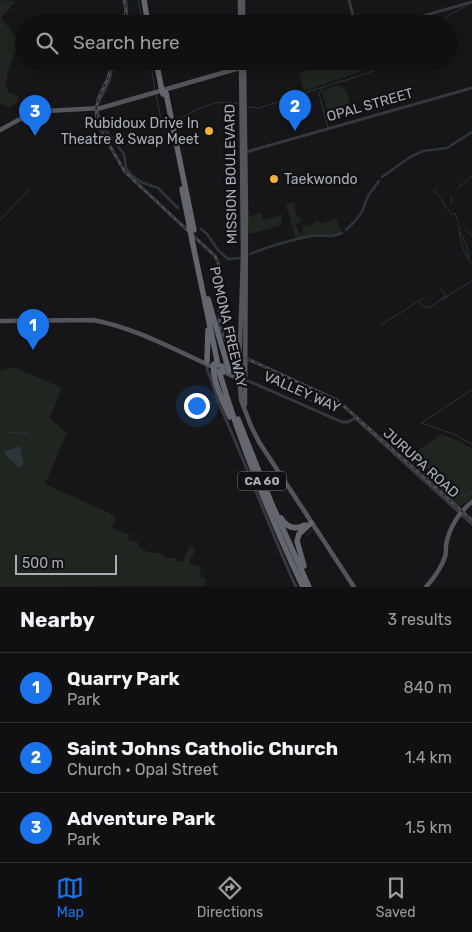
<!DOCTYPE html>
<meta charset="utf-8">
<style>
body{margin:0;font-family:Rubik,sans-serif;background:#1e1e20;color:#f1f3f6}
.scale{position:absolute;left:15px;bottom:12px;width:102px;box-sizing:border-box;padding-left:5px;border:2px solid #a8adb8;border-top:0;font-size:14px;line-height:18px;white-space:nowrap;color:#a8adb8;-webkit-text-stroke:4px #111113;paint-order:stroke}
.you{position:absolute;left:196px;top:405px;width:18px;height:18px;margin:-12px;border:4px solid #fff;border-radius:50%;background:#1a73e8;box-shadow:0 0 0 8px #1a73e833}
.badge{display:grid;place-items:center;width:32px;height:32px;border-radius:50%;background:#1a73e8;color:#fff;font-size:16px;font-weight:700}
.pin{position:absolute;translate:-50% -41px;filter:drop-shadow(0 1px 2px #0008)}
.pin::after{content:'';position:absolute;top:26px;width:18px;height:15px;background:inherit;clip-path:polygon(0 0,100% 0,50% 100%)}
.list{margin:0;padding:0;list-style:none}
h2{display:flex;justify-content:space-between;align-items:center;height:65px;margin:0;padding:0 20px;font-size:21px}
h2 small{font-size:16px;font-weight:400;color:#9c9d9f}
.list li{display:grid;grid-template-columns:32px 1fr auto;gap:15px;align-items:center;box-sizing:border-box;height:70px;padding:0 20px;border-top:1px solid #303032}
.list b{display:block;font-size:19px;white-space:nowrap}
.list p{margin:0;font-size:16px;white-space:nowrap;color:#9c9d9f}
.list em{font-size:16px;font-style:normal;color:#9c9d9f}
.icon{flex:none;width:28px;height:28px;fill:none;stroke:currentColor;stroke-width:2;stroke-linecap:round;stroke-linejoin:round}
.map{position:relative;flex:none;width:472px;height:587px;overflow:hidden}
.search{position:absolute;background:#101012;box-shadow:0 2px 8px #0003;left:15px;right:15px;top:15px;height:55px;display:flex;align-items:center;gap:12px;box-sizing:border-box;padding:0 18px;border-radius:28px;color:#9c9d9f;font-size:19px}
.sheet{height:275px;background:#101012}
nav{display:flex;justify-content:space-around;align-items:center;box-sizing:border-box;height:70px;border-top:1px solid #303032;background:#101012;font-size:14px;color:#9c9d9f}
nav a{display:grid;justify-items:center;gap:2px}
nav .on{color:#1a73e8}
.map>svg:first-child{display:block}
.green{fill:#1e261f}
.water{fill:#2c353c}
.lines{fill:none;stroke-linecap:round;stroke-linejoin:round}
.stream{stroke:#2c353c;stroke-width:1}
.canal{stroke:#2c353c;stroke-width:2.5}
.minor{stroke:#37383d;stroke-width:3}
.major{stroke:#53555c;stroke-width:4.5}
.highway{stroke:#63666e;stroke-width:5.5}
.rail-casing{stroke:#4a4c52;stroke-width:3}
.rail{stroke:#111113;stroke-width:1;stroke-dasharray:4;stroke-linecap:butt}
.highway-bridge{stroke:#63666e;stroke-width:5.5}
.poi-dot{fill:#f2b134;stroke:#111113;stroke-width:2}
.labels{text-anchor:middle;dominant-baseline:central;stroke-width:4.5;stroke-linejoin:round;paint-order:stroke}
.shield{fill:#111113;stroke:#7b7e86;stroke-width:1}
.shield-label{font-size:12px;font-weight:bold;fill:#a8adb8}
.street-label{font-size:14px;fill:#a8adb8;stroke:#111113}
.poi-label{font-size:14px;fill:#a8adb8;stroke:#111113;text-anchor:end}
</style>
<div class="map">
<svg width="472" height="587" viewBox="0 0 472 587">
<rect width="100%" height="100%" fill="#161618"/>
<path class="green" d="M0,0L16,1L1,18L19,41C16,50 6,73 7,79L5,82L8,92L18,96V100L10,108L0,103Z
M318,61H360L362,71L304,91L299,73L321,66Z
M339,85L346,90L351,107L330,113L327,111L322,91Z
M294,202L296,216H299L301,222L295,224L301,235L303,234L302,226L307,224L308,227L311,226L312,229L311,224L315,223V221L319,220L320,223H322L336,218L341,232L333,236L314,235L296,240L286,204Z
M261,212L263,220L281,215L282,225L249,234L248,217Z
M14,367L62,388L50,418L67,433L45,484L116,516L112,528L130,535L128,539L139,543L138,547L150,553H159L167,558H177L176,562L183,561L190,546L196,548L189,563L200,567L201,578L205,577L206,586L0,587V371Z
M441,434L454,439L472,448V499L459,507L409,461L410,459L408,457Z"/>
<path class="water" d="M20,446L24,464L19,468L6,456L4,452Z"/>
<g class="lines">
<path class="stream" d="M138,0L143,24
M439,24L451,14L466,6
M150,61L155,89
M366,74L381,67L389,61
M343,81L364,74
M323,87L319,94L328,127
M156,95L163,129L166,130
M298,95L342,81
M247,107L259,108L295,96
M176,122C194,109 216,98 239,104
M125,146L160,134
M457,189L472,176
M434,190L445,205
M451,203V197
M443,207L445,205L452,215L455,213L458,222
M0,220L30,189
M457,225L460,227C458,240 465,254 472,265
M465,229L472,236
M460,232L466,244L469,258
M228,259L229,260
M447,296L472,281
M442,299L448,297
M419,302L424,307H430L446,296L441,289
M381,325L425,297
M291,385L294,392L300,398L332,406
M472,390L421,423L453,434L472,444
M9,432L29,434
M415,456L463,496H466L472,492
M306,536L313,529"/>
<path class="canal" d="M126,0L128,24
M98,104L109,82L114,61
M98,111L100,123L124,154L126,168L131,175L143,183
M382,177L410,157L423,151L447,148L472,132
M144,183L158,188L178,208
M355,221L362,212L368,196L379,181
M201,229L207,234L218,250L228,259L240,258
M346,230L354,222
M250,254C270,246 290,240 311,236C323,234 329,239 342,233"/>
<path class="minor" d="M349,0L355,24
M395,24L472,2
M244,67L264,61
M246,152L472,88
M207,365V370C213,382 215,394 220,406C247,466 269,527 296,587
M244,379L342,422H348L355,418L472,524"/>
<path class="major" d="M240,0V24
M243,0V24
M241,61L243,256L239,372L241,400L251,426L259,442L354,587
M244,61L246,215L245,405
M0,130L22,118L46,111L101,108L243,67
M0,321L93,320C136,328 175,350 215,368
M222,371L237,378H242
M426,587C434,578 441,568 445,557C446,553 446,549 446,545C449,528 459,512 472,502"/>
<path class="highway" d="M144,0L148,24
M156,61L161,86
M166,93L194,230
M182,189L189,224
M192,240L218,365
M208,299L229,371
M207,361L208,330
M214,364C211,378 224,404 230,417
M219,371C241,446 270,517 303,587
M238,419L271,502L309,587
M281,518C287,528 295,530 305,525
M304,566L297,541L299,534L311,523"/>
<defs>
<path id="rail" d="M124,24L126,11L124,0
M112,61L108,78L98,99L96,109L97,120L103,134L125,172L215,256C234,290 200,324 239,355L337,400L472,520"/>
</defs>
<use href="#rail" class="rail-casing"/>
<use href="#rail" class="rail"/>
<path class="highway-bridge" d="M161,86L163,94
M189,225L192,240
M222,366L223,372"/>
</g>
<g class="poi-dot">
<circle cx="209" cy="131" r="5"/>
<circle cx="274" cy="179" r="5"/>
</g>
<g class="labels">
<rect class="shield" x="238" y="471.5" width="48" height="19" rx="4"/>
<g class="shield-label">
<text x="262" y="481">CA 60</text>
</g>
<g class="street-label">
<text transform="translate(370 105) rotate(-16)">OPAL STREET</text>
<text transform="translate(231 174) rotate(-91)">MISSION BOULEVARD</text>
<text transform="translate(228 327) rotate(77)">POMONA FREEWAY</text>
<text transform="translate(302 392) rotate(24)">VALLEY WAY</text>
<text transform="translate(421 463) rotate(42)">JURUPA ROAD</text>
</g>
<g class="poi-label">
<text x="199" y="123">Rubidoux Drive In<tspan x="199" dy="16">Theatre &amp; Swap Meet</tspan></text>
<text x="284" y="179" text-anchor="start">Taekwondo</text>
</g>
</g>
</svg>
<div class="scale">500 m</div>
<div class="you"></div>
<div class="pin badge" style="left:33px;top:350px">1</div>
<div class="pin badge" style="left:295px;top:131px">2</div>
<div class="pin badge" style="left:35px;top:136px">3</div>
<div class="search"><svg class="icon" aria-label="search" viewBox="0 0 24 24"><circle cx="10" cy="10" r="6"/><path d="M15 15l6 6"/></svg>Search here</div>
</div>
<section class="sheet">
<h2>Nearby<small>3 results</small></h2>
<ul class="list">
<li><span class="badge">1</span><div><b>Quarry Park</b><p>Park</p></div><em>840 m</em></li>
<li><span class="badge">2</span><div><b>Saint Johns Catholic Church</b><p>Church · Opal Street</p></div><em>1.4 km</em></li>
<li><span class="badge">3</span><div><b>Adventure Park</b><p>Park</p></div><em>1.5 km</em></li>
</ul>
</section>
<nav>
<a class="on"><svg class="icon" aria-label="map" viewBox="0 0 24 24"><path d="M3 6l6-2 6 2 6-2v14l-6 2-6-2-6 2zM9 4v14M15 6v14"/></svg>Map</a>
<a><svg class="icon" aria-label="directions" viewBox="0 0 24 24"><path d="M12 3l9 9-9 9-9-9zM9 14v-3h6M13 9l2 2-2 2"/></svg>Directions</a>
<a><svg class="icon" aria-label="saved" viewBox="0 0 24 24"><path d="M7 4h10v16l-5-4-5 4z"/></svg>Saved</a>
</nav>
